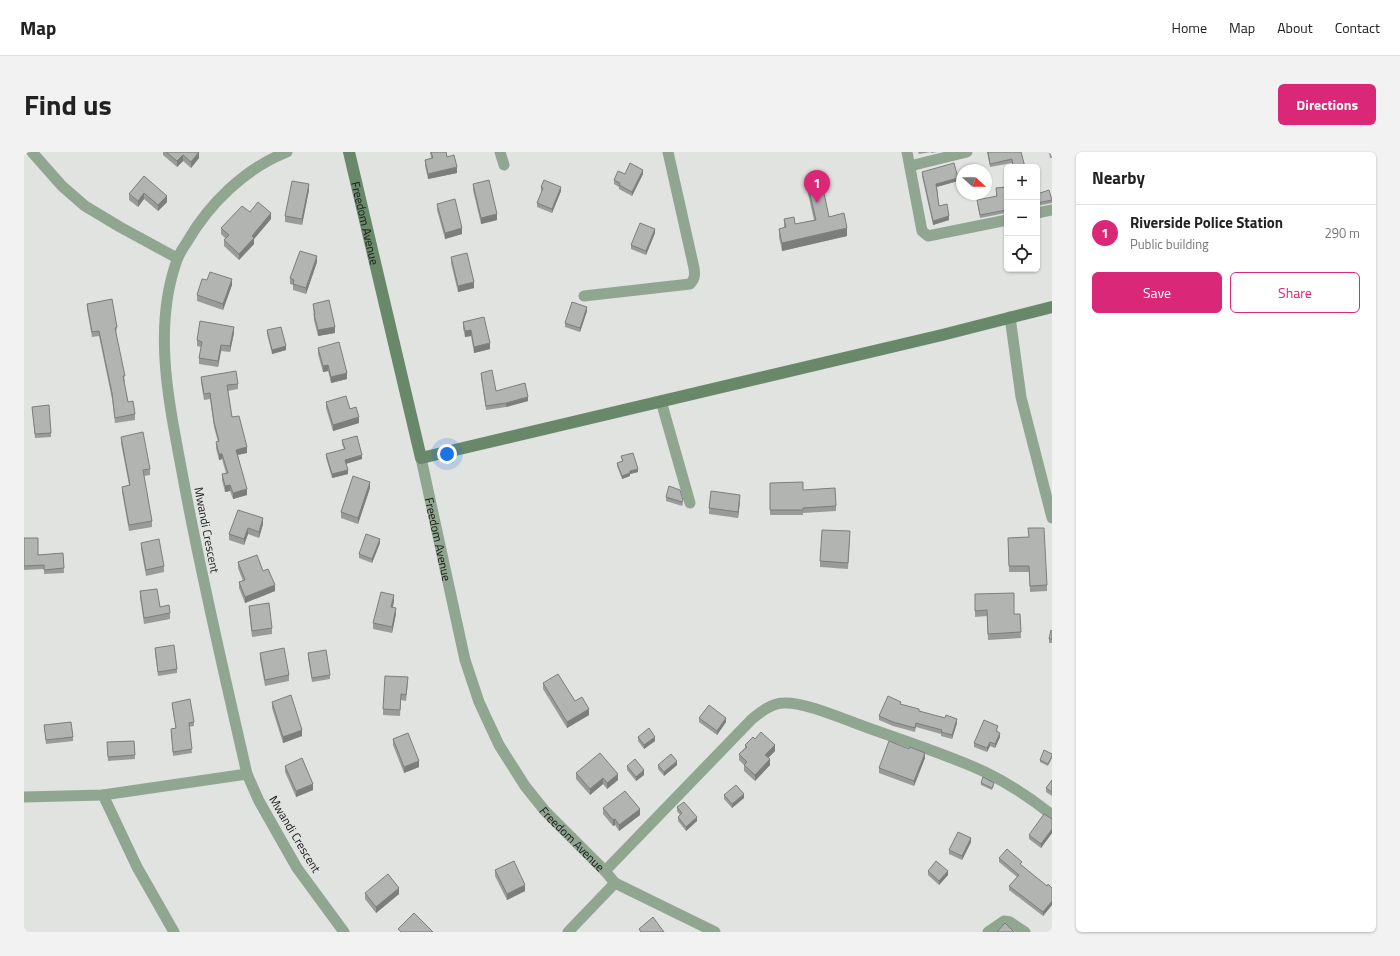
<!DOCTYPE html>
<meta charset="utf-8">
<style>
body{margin:0;font-family:"Titillium Web",sans-serif;background:#f2f2f2;color:#222}
.controls{position:absolute;right:12px;top:12px;display:grid;overflow:hidden;border-radius:6px;box-shadow:0 1px 3px #0004}
.controls button{width:36px;height:36px;display:grid;place-items:center;padding:0;border:0;border-bottom:1px solid #e0e0e0;background:#fff;color:#222;font:20px sans-serif}
.compass{position:absolute;left:932px;top:12px;width:36px;height:36px;border-radius:50%;background:#fff;box-shadow:0 1px 3px #0004;rotate:111deg}
.you{position:absolute;left:423px;top:302px;width:14px;height:14px;margin:-10px;border:3px solid #fff;border-radius:50%;background:#1a73e8;box-shadow:0 0 0 6px #1a73e833}
.badge{display:grid;place-items:center;width:26px;height:26px;border-radius:50%;background:#db2777;color:#fff;font-size:13px;font-weight:700}
.pin{position:absolute;translate:-50% -33px;filter:drop-shadow(0 1px 2px #0008)}
.pin::after{content:'';position:absolute;top:21px;width:14px;height:12px;background:inherit;clip-path:polygon(0 0,100% 0,50% 100%)}
.list{margin:0;padding:0;list-style:none}
h2{display:flex;justify-content:space-between;align-items:center;height:52px;margin:0;padding:0 16px;font-size:17px}
h2 small{font-size:13px;font-weight:400;color:#767676}
.list li{display:grid;grid-template-columns:26px 1fr auto;gap:12px;align-items:center;box-sizing:border-box;height:56px;padding:0 16px;border-top:1px solid #e0e0e0}
.list b{display:block;font-size:15px;white-space:nowrap}
.list p{margin:0;font-size:13px;white-space:nowrap;color:#767676}
.list em{font-size:13px;font-style:normal;color:#767676}
.actions{display:flex;gap:8px;padding:12px 16px}
.actions a{flex:1;padding:9px 0;border:1px solid #db2777;border-radius:6px;text-align:center;font-size:14px;color:#db2777}
.actions .main{background:#db2777;color:#fff}
.icon{flex:none;width:22px;height:22px;fill:none;stroke:currentColor;stroke-width:2;stroke-linecap:round;stroke-linejoin:round}
.map{position:relative;flex:none;width:1028px;height:780px;overflow:hidden;border-radius:6px}
header{display:flex;align-items:center;gap:24px;box-sizing:border-box;height:56px;padding:0 20px;background:#fff;border-bottom:1px solid #e0e0e0}
header strong{font-size:19px}
nav{display:flex;gap:22px;margin-inline-start:auto;font-size:14px}
.intro{display:flex;align-items:center;justify-content:space-between;box-sizing:border-box;height:96px;padding:0 24px}
h1{margin:0;font-size:28px}
.button{padding:10px 18px;border-radius:6px;background:#db2777;color:#fff;font-size:14px;font-weight:700}
main{display:flex;gap:24px;padding:0 24px}
aside{flex:1;background:#fff;border-radius:6px;box-shadow:0 1px 3px #0004}
.map>svg:first-child{display:block}
.lines{fill:none;stroke-linecap:round;stroke-linejoin:round}
.street{stroke:#90a691;stroke-width:11}
.secondary{stroke:#688869;stroke-width:12}
.wall{fill:#989b98}
.shaded-wall{fill:#7c7e7c}
.building{fill:#b1b4b1;stroke:#7c7e7c}
.labels{text-anchor:middle;dominant-baseline:central;stroke-width:3;stroke-linejoin:round;paint-order:stroke}
.street-label{font-size:12px;fill:#171817;stroke:#e0e3e0}
</style>
<header>
<strong>Map</strong>
<nav><a>Home</a><a>Map</a><a>About</a><a>Contact</a></nav>
</header>
<div class="intro"><h1>Find us</h1><a class="button">Directions</a></div>
<main>
<div class="map">
<svg width="1028" height="780" viewBox="0 0 1028 780">
<rect width="100%" height="100%" fill="#e0e3e0"/>
<g class="lines">
<g class="street">
<path d="M8,0L38,34L61,54L96,75L153,106"/>
<path d="M263,0C220,17 185,52 163,90C159,96 155,102 153,108C127,180 147,259 160,331C178,428 201,525 223,622L235,649L273,716L320,780"/>
<path d="M476,0L480,13"/>
<path d="M883,0L898,79L904,84L983,68"/>
<path d="M886,14L943,0"/>
<path d="M1013,61L1028,58"/>
<path d="M560,144L666,132C671,127 671,123 670,116L644,0"/>
<path d="M986,165L997,245L1028,366"/>
<path d="M637,249L666,351"/>
<path id="s1" d="M397,306L441,508L455,550L475,593L501,634L521,659L581,719L591,731L691,780"/>
<path d="M79,643L113,715L150,780"/>
<path d="M0,645L79,643L223,622"/>
<path d="M581,719L728,567C738,559 748,551 760,551C781,550 819,567 839,574C880,589 922,602 961,620C984,631 1008,647 1028,663"/>
<path d="M544,780L591,731"/>
<path d="M964,780L980,769L986,770L1001,780"/>
</g>
<path class="secondary" id="s2" d="M325,0L397,306L918,183L1028,155"/>
</g>
<path class="wall" d="M139,0H175V6L167,16L159,9L153,15L139,3Z
M406,0H422L423,5L433,21L404,27L401,14V8L407,6Z
M894,0H913L907,1V0L895,2Z
M963,0H997L1001,15H989L988,11L966,15Z
M1025,0H1028V6H1026Z
M898,20L934,29L913,35L915,54L925,68L909,73L898,24Z
M601,22H619L608,44L595,37V35L590,32V28Z
M120,24L143,50L134,59L120,47L114,55L105,48V42Z
M782,25L805,65L823,84L758,99L755,85V77L760,76V67L771,72L790,68L782,33Z
M449,32L473,68L457,72L449,38Z
M517,35L537,39L528,61L513,55V51L518,40L517,39Z
M983,35V62L982,61L956,66L953,48L972,44V36Z
M285,38L278,73L261,70V64Z
M1013,42L1028,47V51L1013,54Z
M413,52L438,82L421,87L413,58Z
M226,60L247,67L230,87V92L215,108L200,94V88L202,87L197,82V76Z
M631,81L622,103L607,97V93Z
M427,105L450,136L434,140L427,111Z
M293,110L282,142L269,138V133L266,132V126Z
M183,128L208,133L199,158L173,149V143Z
M63,152L93,175L92,181L101,230H100L104,250L111,262V268L91,271L88,247L75,184L68,185L63,157Z
M289,152L311,181L294,184L290,168Z
M563,159L556,180L541,175V171Z
M439,170L466,197L450,201L447,184L441,185L439,176Z
M243,178L262,198L248,202L243,182Z
M210,181L206,200L197,199L194,215L175,212V206L177,195L173,194V188Z
M294,196L323,227L307,231L304,219L299,220L294,202Z
M457,221L472,239L504,249L482,255L462,258L457,225Z
M177,225L214,232V237L204,239L208,265L223,301L214,303L223,343L209,347L206,339L201,340L198,328V322L202,321L198,307L195,308L192,296V290H194L190,275L186,247L180,248L177,230Z
M302,250L326,257L335,271L309,279L302,256Z
M8,255L27,281V285L11,286Z
M97,285L126,317V323L120,324L128,369V375L105,379L98,340V335L105,333L97,291Z
M318,288L338,307L322,312L324,322L308,326L302,306V302L320,297L318,292Z
M597,304L614,320L606,322V324L598,327L593,314V311L598,309Z
M746,331L779,338L812,354V359L779,361V363H746Z
M346,336L334,372L317,366V360Z
M656,338L659,352L658,354L642,349V345Z
M716,349L714,366L685,362V356Z
M239,372L235,386L224,382L220,393L205,388V382Z
M826,385L824,417L796,415V409Z
M0,386L14,403L39,401L40,421L20,422V417L0,418Z
M984,386L1023,433V439L1006,440L1005,420H985Z
M117,391L140,414V420L122,424L117,397Z
M356,391L348,411L335,406V402Z
M214,410L239,419L251,439L221,451L215,436V430L219,429L214,416Z
M116,439L136,455L146,461V467L120,472L116,445Z
M951,442L990,462H996L997,486L964,488L963,464L951,465Z
M370,449L369,455L372,462L368,481L349,477V471Z
M225,454L248,476V482L228,485L225,460Z
M1028,479V491H1025V487Z
M131,496L153,517V521L134,524L131,500Z
M236,501L265,523V529L241,534L236,507Z
M284,501L306,523V527L288,530L284,505Z
M384,531L382,549L377,548L376,564L359,563V557Z
M519,531L551,549L565,563L543,576L519,537Z
M248,550L278,584L259,591L248,556Z
M148,551L170,570V574L165,575L168,601L149,604L147,577L152,576L148,555Z
M877,553L933,571L928,587L917,584V582L892,575L891,580L869,574L855,568V564Z
M675,566L702,570L693,583L675,570Z
M20,573L49,585V589L22,592Z
M974,578L973,580L976,585L971,596L966,594L963,600L950,595V591Z
M614,585L631,589L620,597L614,589Z
M369,587L395,615L380,621L369,593Z
M731,587L751,599L744,606L746,613L731,629L720,619V613L715,608V602L721,596V593Z
M110,589L111,607L84,609L83,590Z
M1028,602V606L1024,614L1016,610V608Z
M901,606L890,634L855,621V616Z
M634,613H653L640,624L634,617Z
M261,614L289,638L272,645L261,620Z
M603,614L620,623L612,629L603,618Z
M552,621L594,628L583,637L579,632L566,643L552,627Z
M1028,628V644L1022,640V636Z
M957,631L970,633L968,638L957,633Z
M700,643L720,646L708,656L700,647Z
M653,655L673,669L662,679L654,669V665L656,663L653,659Z
M579,656L616,663L595,679L591,673L589,674L579,662Z
M1028,667V681L1017,696L1005,687V683Z
M947,690L938,708L925,702V698Z
M975,706L998,714L1023,734L1028,736V753L1019,764L985,738V734L993,725L975,710Z
M471,718L501,739L483,748L471,724Z
M904,719L924,723L915,733L904,723Z
M341,741L375,742L352,761L341,747Z"/>
<path class="shaded-wall" d="M175,0V6L167,16V10Z
M159,3V9L153,15V9Z
M433,15V21L404,27V22Z
M619,18V22L608,44V40Z
M934,26V29L912,35V32Z
M285,32V38L278,73V67Z
M537,35V39L528,61V57Z
M120,41V47L114,55V49Z
M143,44V50L134,59V53Z
M247,61V67L230,87V92L215,108V102L228,84Z
M473,62V68L457,72V66Z
M925,64V68L909,73V69Z
M438,76V82L421,87V81Z
M823,76V84L758,99V91Z
M631,77V81L622,103V99Z
M293,104V110L282,142V136Z
M208,127V133L199,158V152Z
M450,130V136L434,140V134Z
M563,155V159L556,180V176Z
M210,175V181L206,200V194Z
M311,175V181L294,184V178Z
M447,178V184L441,185V179Z
M466,191V197L450,201V195Z
M197,193V199L194,215V209Z
M262,194V198L248,202V198Z
M304,213V219L299,220V214Z
M323,221V227L307,231V225Z
M504,245V249L482,255V251Z
M335,265V271L309,279V273Z
M223,295V301L212,303V298Z
M195,302H198V307L195,308Z
M338,303V307L321,312V308Z
M614,317V320L606,322V324L598,327V324L606,319Z
M324,318V322L308,326V322Z
M346,330V336L334,372V366Z
M206,333V339L201,340V334Z
M223,337V343L209,347V341Z
M716,343V349L714,366V360Z
M239,366V372L235,386V380Z
M224,376V382L220,393V387Z
M356,387V391L348,411V407Z
M251,433V439L221,451V445Z
M370,443V449L367,461V455Z
M372,456V462L368,481V475Z
M565,557V563L543,576V570Z
M702,566V570L693,583V579Z
M933,567V571L928,587V583Z
M278,578V584L259,591V585Z
M976,581V585L971,596V592Z
M631,585V589L620,597V593Z
M966,590V594L963,600V596Z
M751,593V599L741,609V603Z
M901,601V606L890,634V629Z
M746,607V613L731,629V623Z
M395,609V615L380,621V615Z
M653,609V613L640,624V620Z
M620,618V623L612,629V625Z
M594,622V628L583,637V631Z
M579,626V632L566,643V637Z
M289,632V638L272,645V639Z
M720,642V646L708,656V652Z
M616,657V663L595,679V673Z
M673,665V669L662,679V675Z
M591,667V673L589,674V668Z
M1028,677V681L1017,696V692Z
M947,686V690L938,708V704Z
M924,719V723L915,733V729Z
M501,733V739L483,748V742Z
M375,736V742L352,761V755Z
M1028,749V753L1019,764V760Z"/>
<path class="building" d="M142,0H175L167,10L159,3L153,9Z
M407,0H422L423,5L430,3L433,15L404,22L401,8L409,6Z
M964,0H997L1001,15H989L988,7L966,12Z
M1025,0H1028V2H1026Z
M606,11L619,18L608,40L595,33L596,31L590,28L594,19L601,22Z
M930,11L934,26L912,32L915,54L923,52L925,64L909,69L898,20Z
M796,22L805,65L820,61L823,76L758,91L755,77L762,75L760,67L770,65L771,72L792,68L782,25Z
M120,24L143,44L134,53L120,41L114,49L105,42Z
M465,28L473,62L457,66L449,32Z
M520,28L537,35L528,57L513,51L519,36L517,35Z
M268,29L285,32L278,67L261,64Z
M983,35V59L982,58L956,63L953,48L973,44L972,36Z
M1025,38L1028,48L1013,51V42Z
M431,47L438,76L421,81L413,52Z
M234,50L247,61L228,84L230,86L215,102L200,88L205,83L197,76L218,54L226,60Z
M616,71L631,77L622,99L607,93Z
M276,99L293,104L282,136L269,132L270,128L266,126Z
M443,101L450,130L434,134L427,105Z
M186,120L208,127L199,152L173,143L178,127L183,128Z
M88,147L93,175L91,176L101,224H99L104,250L109,249L111,262L91,266L88,241L75,179L68,180L63,152Z
M305,148L311,175L294,178L290,162H291L289,152Z
M548,150L563,155L556,176L541,171Z
M460,165L466,191L450,195L447,178L441,179L439,170Z
M176,169L210,175L206,194L197,193L194,209L175,206L178,190L173,188Z
M257,175L262,194L248,198L243,178Z
M315,190L323,221L307,225L304,213L299,214L294,196Z
M468,218L472,239L501,231L504,245L482,251L462,254L457,221Z
M212,219L214,232L203,233L208,265L215,264L223,295L212,298L223,337L209,341L206,333L201,334L198,322L204,321L198,302H195L192,290L195,289L190,270L186,241L180,242L177,225Z
M322,244L326,257L332,255L335,265L309,273L302,250Z
M25,253L27,281L11,282L8,255Z
M119,280L126,317L119,318L128,369L105,373L98,335L106,333L97,285Z
M333,284L338,303L321,308L324,318L308,322L302,302L321,297L318,288Z
M609,301L614,317L606,319V321L598,324L593,311L599,309L597,304Z
M329,324L346,330L334,366L317,360Z
M779,330V338L811,336L812,354L779,356V358H746V331Z
M645,334L656,338L659,348L658,350L642,345Z
M687,339L716,343L714,360L685,356Z
M214,358L239,366L235,380L224,376L220,387L205,382Z
M1004,376H1020L1023,433L1006,434L1005,414H985L984,386L1005,385Z
M798,378L826,379L824,411L796,409Z
M342,382L356,387L348,407L335,402Z
M0,386H14V403L39,401L40,416L20,418V413L0,414Z
M135,387L140,414L122,418L117,391Z
M233,403L239,419L244,417L251,433L221,445L215,430L221,428L214,410Z
M133,437L136,455L145,453L146,461L120,466L116,439Z
M357,440L370,443L367,455L372,456L368,475L349,471Z
M990,441V462H996L997,480L964,482L963,458L951,459V442Z
M245,451L248,476L228,479L225,454Z
M1027,478L1028,479V487H1025Z
M150,493L153,517L134,520L131,496Z
M260,496L265,523L241,528L236,501Z
M302,498L306,523L288,526L284,501Z
M534,522L551,549L558,545L565,557L543,570L519,531Z
M361,524L384,525L382,543L377,542L376,558L359,557Z
M267,543L278,578L259,585L248,550Z
M864,544L877,550L876,552L895,557V559L921,566L922,563L933,567L928,583L917,580L918,578L892,571L891,576L869,570L855,564Z
M166,547L170,570L165,571L168,597L149,600L147,577L152,576L148,551Z
M685,553L702,566L693,579L675,566Z
M960,568L974,574L972,579L976,581L971,592L966,590L963,596L950,591Z
M47,570L49,585L22,588L20,573Z
M625,576L631,585L620,593L614,585Z
M737,580L751,593L741,603L746,607L731,623L720,613L723,610L715,602L723,595L721,593L729,585L731,587Z
M384,581L395,609L380,615L369,587Z
M110,589L111,603L84,605L83,590Z
M865,589L885,597L886,595L901,601L890,629L855,616Z
M1020,598L1028,602V604L1024,612L1016,608Z
M576,601L594,622L583,631L579,626L566,637L552,621Z
M647,602L653,609L640,620L634,613Z
M278,606L289,632L272,639L261,614Z
M611,607L620,618L612,625L603,614Z
M959,625L970,631L968,636L957,631Z
M1028,628V640L1022,636Z
M712,633L720,642L708,652L700,643Z
M601,639L616,657L595,673L591,667L589,668L579,656Z
M660,650L673,665L662,675L654,665L658,661L653,655Z
M1020,662L1028,667V677L1017,692L1005,683Z
M934,680L947,686L938,704L925,698Z
M983,697L998,710L996,712L1023,734L1024,732L1028,736V749L1019,760L985,734L995,723L975,706Z
M490,709L501,733L483,742L471,718Z
M912,709L924,719L915,729L904,719Z
M364,722L375,736L352,755L341,741Z
M390,761L409,780H377L374,777Z
M629,765L640,780H617L615,777Z
M981,771L990,780H973Z"/>
<g class="labels">
<g class="street-label">
<text stroke="none"><textPath href="#s2" startOffset="73">Freedom Avenue</textPath></text>
<text transform="translate(183 378) rotate(79)">Mwandi Crescent</text>
<text stroke="none"><textPath href="#s1" startOffset="83">Freedom Avenue</textPath></text>
<text transform="translate(271 682) rotate(59)">Mwandi Crescent</text>
<text stroke="none"><textPath href="#s1" startOffset="418">Freedom Avenue</textPath></text>
</g>
</g>
</svg>
<div class="controls">
<button>+</button>
<button>−</button>
<button><svg class="icon" aria-label="locate" viewBox="0 0 24 24"><circle cx="12" cy="12" r="6"/><path d="M12 2v4M12 18v4M2 12h4M18 12h4"/></svg></button>
</div>
<svg class="compass" viewBox="-18 -18 36 36"><path d="M0-13l5 13h-10z" fill="#e53935"/><path d="M0 13l5-13h-10z" fill="#767676"/></svg>
<div class="you"></div>
<div class="pin badge" style="left:793px;top:51px">1</div>
</div>
<aside>
<h2>Nearby<small></small></h2>
<ul class="list">
<li><span class="badge">1</span><div><b>Riverside Police Station</b><p>Public building</p></div><em>290 m</em></li>
</ul>
<div class="actions"><a class="main">Save</a><a>Share</a></div>
</aside>
</main>
